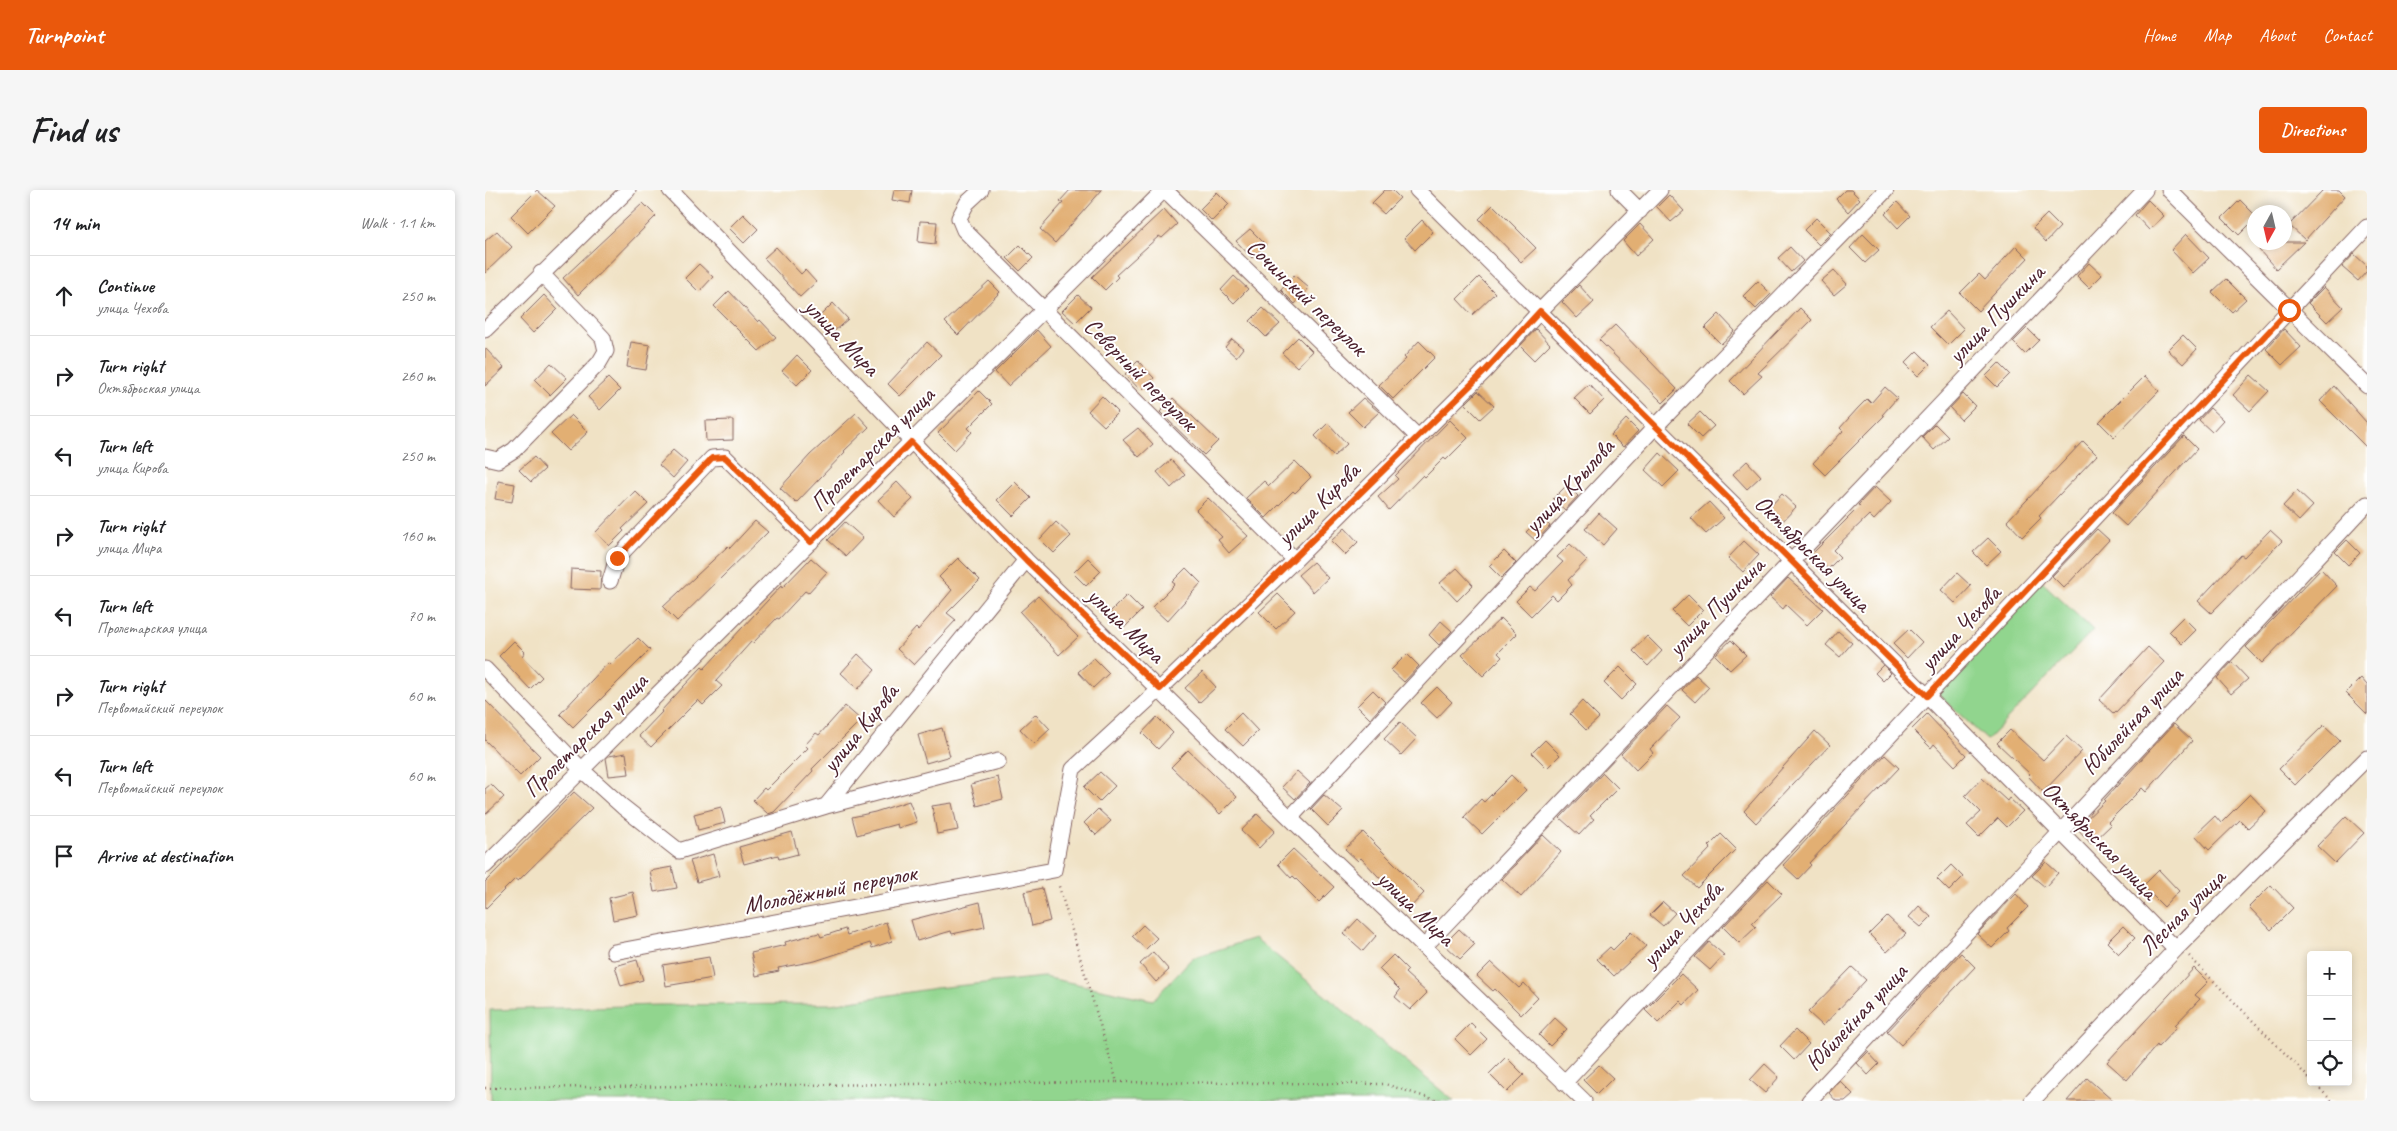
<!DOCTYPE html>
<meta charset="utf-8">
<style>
body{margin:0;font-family:Caveat,sans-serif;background:#f6f6f6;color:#202124}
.controls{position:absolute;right:15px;bottom:15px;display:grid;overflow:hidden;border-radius:5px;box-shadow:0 2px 8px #0003}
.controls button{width:45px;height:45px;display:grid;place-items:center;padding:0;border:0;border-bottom:1px solid #e0e0e0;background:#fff;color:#202124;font:25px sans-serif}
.compass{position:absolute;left:1762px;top:15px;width:45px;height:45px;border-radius:50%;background:#fff;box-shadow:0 2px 8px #0003;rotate:188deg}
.stop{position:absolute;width:15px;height:15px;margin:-11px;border:4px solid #ea580c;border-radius:50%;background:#fff}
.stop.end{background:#ea580c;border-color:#fff;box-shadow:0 1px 5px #0008}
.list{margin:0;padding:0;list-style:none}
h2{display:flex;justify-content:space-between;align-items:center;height:65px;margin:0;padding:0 20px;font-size:21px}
h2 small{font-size:16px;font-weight:400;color:#757577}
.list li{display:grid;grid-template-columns:32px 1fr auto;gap:15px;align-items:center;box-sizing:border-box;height:80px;padding:0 20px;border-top:1px solid #e0e0e0}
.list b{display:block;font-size:19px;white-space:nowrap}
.list p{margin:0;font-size:16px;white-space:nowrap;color:#757577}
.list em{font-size:16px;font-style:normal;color:#757577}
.icon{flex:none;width:28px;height:28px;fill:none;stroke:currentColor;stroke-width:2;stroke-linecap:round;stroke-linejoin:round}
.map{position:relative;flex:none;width:1882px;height:911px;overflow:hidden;border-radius:5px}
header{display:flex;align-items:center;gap:30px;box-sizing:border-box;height:70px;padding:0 25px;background:#ea580c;color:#fff}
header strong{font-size:24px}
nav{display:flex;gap:28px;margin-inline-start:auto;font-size:18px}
.intro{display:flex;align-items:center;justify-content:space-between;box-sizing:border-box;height:120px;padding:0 30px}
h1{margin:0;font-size:35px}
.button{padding:12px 22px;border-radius:5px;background:#ea580c;color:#fff;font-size:18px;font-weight:700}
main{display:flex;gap:30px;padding:0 30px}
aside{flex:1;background:#fff;border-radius:5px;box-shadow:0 2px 8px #0003}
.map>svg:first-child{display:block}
.green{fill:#91d58e;stroke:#6e7a5c}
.building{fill:#e2af73}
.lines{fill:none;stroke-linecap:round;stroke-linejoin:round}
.street-casing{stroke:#846361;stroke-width:17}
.path{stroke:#846361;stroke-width:2.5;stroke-dasharray:1 4;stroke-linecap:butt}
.street{stroke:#fff;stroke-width:15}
.route{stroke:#ea580c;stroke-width:6}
.labels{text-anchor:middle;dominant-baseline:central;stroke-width:4;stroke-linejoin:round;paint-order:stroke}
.street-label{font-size:24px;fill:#4a1f2b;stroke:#fff}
</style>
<header>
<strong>Turnpoint</strong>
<nav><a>Home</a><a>Map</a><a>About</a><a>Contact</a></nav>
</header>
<div class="intro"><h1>Find us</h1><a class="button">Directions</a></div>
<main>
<aside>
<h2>14 min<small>Walk · 1.1 km</small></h2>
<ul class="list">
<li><svg class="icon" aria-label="ahead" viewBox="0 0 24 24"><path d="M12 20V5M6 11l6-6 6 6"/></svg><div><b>Continue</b><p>улица Чехова</p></div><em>250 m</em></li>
<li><svg class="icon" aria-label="right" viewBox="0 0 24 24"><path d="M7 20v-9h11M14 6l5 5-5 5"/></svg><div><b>Turn right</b><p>Октябрьская улица</p></div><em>260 m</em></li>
<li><svg class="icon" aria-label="left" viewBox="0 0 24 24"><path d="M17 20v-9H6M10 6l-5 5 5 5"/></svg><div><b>Turn left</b><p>улица Кирова</p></div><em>250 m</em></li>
<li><svg class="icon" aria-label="right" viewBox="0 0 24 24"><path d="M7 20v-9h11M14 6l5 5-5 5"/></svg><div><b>Turn right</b><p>улица Мира</p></div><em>160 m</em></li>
<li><svg class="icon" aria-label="left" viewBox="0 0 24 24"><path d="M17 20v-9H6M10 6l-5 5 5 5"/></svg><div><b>Turn left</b><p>Пролетарская улица</p></div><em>70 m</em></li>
<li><svg class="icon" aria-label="right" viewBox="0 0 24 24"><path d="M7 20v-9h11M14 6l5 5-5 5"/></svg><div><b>Turn right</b><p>Первомайский переулок</p></div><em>60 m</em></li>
<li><svg class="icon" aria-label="left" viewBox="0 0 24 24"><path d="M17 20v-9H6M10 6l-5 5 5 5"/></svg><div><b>Turn left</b><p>Первомайский переулок</p></div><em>60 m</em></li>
<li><svg class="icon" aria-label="arrive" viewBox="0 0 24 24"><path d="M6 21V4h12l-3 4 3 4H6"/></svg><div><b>Arrive at destination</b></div></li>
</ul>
</aside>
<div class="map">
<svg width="1882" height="911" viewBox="0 0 1882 911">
<rect width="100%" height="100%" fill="#fff"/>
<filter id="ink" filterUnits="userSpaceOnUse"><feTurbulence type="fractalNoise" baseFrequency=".02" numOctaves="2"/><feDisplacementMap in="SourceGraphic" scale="10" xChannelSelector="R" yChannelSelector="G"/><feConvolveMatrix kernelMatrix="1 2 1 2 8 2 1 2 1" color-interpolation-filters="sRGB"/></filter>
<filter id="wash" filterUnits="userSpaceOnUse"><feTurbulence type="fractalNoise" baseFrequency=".0096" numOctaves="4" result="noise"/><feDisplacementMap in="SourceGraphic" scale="20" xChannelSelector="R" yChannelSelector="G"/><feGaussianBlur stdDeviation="1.12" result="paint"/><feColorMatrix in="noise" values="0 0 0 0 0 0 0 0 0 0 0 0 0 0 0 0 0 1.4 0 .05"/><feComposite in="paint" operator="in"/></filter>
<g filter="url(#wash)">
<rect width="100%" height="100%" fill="#f0e2c5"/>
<path class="green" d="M1554,389L1608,440L1502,550L1449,500Z
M770,748L969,911H6L5,820L172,815L346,814L451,798L559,787L668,810L707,768Z"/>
<g id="blocks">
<path class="building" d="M52,0L70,16L43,43L26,26Z
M409,0H427L425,13L407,10Z
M585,0H617L570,53L555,39L578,13L575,11Z
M900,0H907L915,8L899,24L887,13Z
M1360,0H1366L1375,9L1363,22L1351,9Z
M1838,0H1854L1860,6L1820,50L1804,35Z
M732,2L744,14L727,31L715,19Z
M1184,5L1199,21L1186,32L1172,17Z
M1663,10L1679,26L1664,40L1650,25Z
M1755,10L1770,25V29L1754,45L1737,28Z
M1412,12L1425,26L1413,38L1400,24Z
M158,13L171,26L93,105L78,88Z
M1008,15L1051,58L1036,72L994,29Z
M679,19L692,34L677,48L674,46L631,85L633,87L620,100L607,87Z
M258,24L273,39L259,53L244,38Z
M1562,24L1575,37L1561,52L1548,38Z
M1331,28L1346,43L1334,55L1319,40Z
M937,30L948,42L930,60L919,48Z
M435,31L452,32L450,54L433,52Z
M1155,34L1169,49L1151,66L1138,51Z
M765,39L781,55L767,68L751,51Z
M12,41L27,57L0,83V51Z
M1378,44L1394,60L1380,73L1365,58Z
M1701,44L1724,68L1708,83L1686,60Z
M1782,52H1819L1791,79L1774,60Z
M535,55L548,68L535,81L522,68Z
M1531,56L1543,68L1493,121L1475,103L1494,84L1500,90Z
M291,57L316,84L320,80L331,92L315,107L279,68Z
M1305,57L1318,71L1306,82L1293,68Z
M1869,64L1882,76V81L1873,91L1857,77Z
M1604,73L1617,85L1604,98L1592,86Z
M214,74L228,87L214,102L200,88Z
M1349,80L1362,94L1349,105L1336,91Z
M809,85L824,98L810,114L796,100Z
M749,86L763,99L749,113L736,100Z
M994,87L1010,103L987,125L972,109Z
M1741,89L1761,109L1747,122L1727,102Z
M504,91L515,102L473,145L460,132Z
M1273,91L1286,104L1271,119L1258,106Z
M1094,95L1109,112L1092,128L1077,112Z
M1839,97L1858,117L1842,132L1823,113Z
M244,101L273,132L275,130L291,147L274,161L229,116Z
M59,105L72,119L48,143L35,129Z
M593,105L606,117L590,133L577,121Z
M348,113L363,129L348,142L334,127Z
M778,118L795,134L781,147L765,131Z
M1315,118L1327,130L1273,183L1277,186L1258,204L1245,191Z
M1462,121L1479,139L1463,155L1445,137Z
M1234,124L1250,141L1236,154L1220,138Z
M1130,135L1192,199L1178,213L1114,150Z
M1542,138L1554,150L1540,164L1528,152Z
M1051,139L1065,154L1049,170L1035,156Z
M1799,139L1816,157L1797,175L1781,159Z
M552,140L566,156L523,196L510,182Z
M1698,145L1712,159L1698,174L1683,160Z
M813,147L827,161L812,177L797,163Z
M747,149L758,158L751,167L740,157Z
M934,151L950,167L908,209L894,195L921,169L919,167Z
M146,152L165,155L161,180L142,177Z
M442,152L456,165L415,206L403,194Z
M0,158L19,178L0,196Z
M1432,161L1445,174L1433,186L1420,173Z
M312,165L327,180L312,195L297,181Z
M653,171L669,188L656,201L640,184Z
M66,173L82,188L65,205L50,190Z
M1514,173L1525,184L1512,197L1501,186Z
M1766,185L1784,201L1765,221L1748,205Z
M1660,186L1674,201L1629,247L1614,232Z
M123,188L135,200L115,220L103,207Z
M1104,194L1119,210L1105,224L1089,208Z
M1849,196L1882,233V258L1835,211Z
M1400,197L1412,208L1397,225L1399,226L1340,285L1328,273L1358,241L1355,238L1373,218L1382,209L1386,213Z
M494,201L507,214L483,238L487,242L470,260L453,243Z
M993,201L1009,216L995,229L980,214Z
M1478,204L1490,216L1476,230L1465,218Z
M617,206L633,222L619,236L603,221Z
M688,208L733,251L719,265L675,222Z
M878,208L894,222L878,237L863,222Z
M1725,218L1738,230L1727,242L1714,230Z
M1215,222L1229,236L1216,248L1202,234Z
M371,223L384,237L359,261L360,262L311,313L295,298L325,265Z
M86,225L103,242L83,261L66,244Z
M1141,229L1153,241L1138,257L1126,245Z
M248,230V250L221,251L220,231Z
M965,230L983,248L961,270L959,268L940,287L938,285L904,320L893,307L913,289L910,286Z
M843,233L862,254L849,266L830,246Z
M1450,234L1463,247L1449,260L1437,247Z
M653,238L668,254L654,267L638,250Z
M1699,246L1712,259L1641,336L1627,323Z
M1598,251L1612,265L1554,326L1556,328L1537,347L1522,331Z
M188,260L202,272L188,288L174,275Z
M1175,263L1194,281L1178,297L1160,280Z
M49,267L60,279L46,292L34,280Z
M686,270L700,285L686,298L672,282Z
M810,271L826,287L810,303L808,301L781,328L761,308L779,291L784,296Z
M1262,271L1276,286L1262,299L1248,284Z
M13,291L30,294L27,312L10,309Z
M412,292L428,309L409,327L393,310Z
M530,292L546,308L528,326L512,310Z
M1082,295L1093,306L1080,320L1068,309Z
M1390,297L1406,312L1389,330L1384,325L1348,360L1355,367L1343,379L1327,364L1375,316L1373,315Z
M150,301L163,314L137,339L139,341L124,356L111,342Z
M1812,301L1828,316L1814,331L1798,316Z
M1297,304L1311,317L1294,335L1280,322Z
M723,308L763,346L744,363L733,350L737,347L711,320Z
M1224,312L1239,328L1221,344L1206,328Z
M1114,323L1132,339L1118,355L1100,339Z
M1056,327L1065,336L1051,351L1041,342Z
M270,331L283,342L192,431L178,417L243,356L245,358Z
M360,332L378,348L361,366L343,350Z
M571,332L586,346L569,363L555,349Z
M860,338L873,352L860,365L846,351Z
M1612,339L1624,350L1579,398L1567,386Z
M1785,340L1797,351L1726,423L1713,411L1756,365L1759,367Z
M1503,348L1516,361L1501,375L1488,362Z
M1862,350L1875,363L1863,375L1850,362Z
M1259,351L1274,365L1258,382L1243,368Z
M1085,354L1102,370L1083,390L1087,395L1072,410L1067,405L1046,426L1031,411L1045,397L1050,401L1078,372L1072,367Z
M1019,361L1031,373L1016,388L1004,376Z
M326,368L342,382L323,403L320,401L294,429L292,428L268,453L266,452L231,491L237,496L218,515L213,510L166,557L154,546L177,522L176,521L199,496L217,477L219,479L296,396L297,398Z
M473,368L495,390L462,423L471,430L429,475L412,459L431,438L433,440L467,400L454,387Z
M603,368L616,381L601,396L588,383Z
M828,372L843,388L828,402L813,385Z
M701,378L716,393L682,431L667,417L690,394L687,392Z
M972,378L988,395L972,411L955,393Z
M86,379L116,381L115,400L85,399Z
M1836,379L1852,396L1777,473L1761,457Z
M1472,383L1486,396L1470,413L1456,400Z
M1303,388L1338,419L1322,435L1301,415L1298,419L1285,407Z
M793,404L810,421L791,439L774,422Z
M642,405L657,420L640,437L625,422Z
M1203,405L1218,420L1202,436L1187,421Z
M553,406L593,447L574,465L535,422Z
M1698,427L1711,440L1697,454L1684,441Z
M1016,428L1032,444L1013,463L1017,467L998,486L977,465Z
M956,431L967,441L954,455L944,445Z
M1424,439L1437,452L1422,468L1408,454Z
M1353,441L1367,453L1355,467L1341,455Z
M1162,446L1177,461L1163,476L1148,461Z
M153,448L165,460L88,537L75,524L123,473L125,475Z
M1246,450L1261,465L1245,480L1230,465Z
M29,451L40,462L37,466L57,487L45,499L14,466Z
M1663,457L1679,472L1629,524L1614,510Z
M373,464L390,480L373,499L356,483Z
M922,464L934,476L919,492L906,480Z
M609,468L624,483L608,498L593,482Z
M1747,472L1763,489L1746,504L1732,488Z
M1398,475L1406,483L1398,491L1390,483Z
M1135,477L1152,494L1136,510L1119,493Z
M717,482L731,497L714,513L700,498Z
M1211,485L1224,497L1210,512L1197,500Z
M1876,488L1882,495V524L1861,503Z
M952,497L967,512L952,528L936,513Z
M888,500L900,512L885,529L872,516Z
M0,510L55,566L35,586L0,550Z
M1097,511L1114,528L1101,540L1085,524Z
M360,516L376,530L327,579L328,581L289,622L283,624L268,610L279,598L281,600L323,558L320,555L331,543L334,545Z
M1182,516L1195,528L1165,559L1168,563L1151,580L1136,564Z
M756,523L773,541L758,556L740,539Z
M551,524L565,539L549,554L535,539Z
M1442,524L1481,565L1470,576L1449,554L1446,558L1427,539Z
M672,527L688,543L673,559L657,543Z
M915,532L932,548L916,565L899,549Z
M1689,534L1707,551L1661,602L1657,598L1623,632L1626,635L1606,654L1592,638L1620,611L1619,610Z
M1839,535L1855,550L1810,595L1794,579Z
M457,538L465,566L441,573L433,545Z
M1525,540L1558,570L1581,546L1597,561L1558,602L1543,586L1545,584L1512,553Z
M1330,541L1345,555L1271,633L1259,621Z
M1060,550L1075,565L1062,578L1047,563Z
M703,560L752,607L735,624L686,577Z
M141,563L144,584L124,586L121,568L124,566Z
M1400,565L1414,578L1324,673L1326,675L1313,689L1298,675Z
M812,581L825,593L810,609L797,597Z
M615,582L630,596L614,612L599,597Z
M1118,583L1133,598L1105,626L1109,629L1094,645L1075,628Z
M1026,585L1041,600L997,644L979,627L996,609L999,612Z
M513,587L518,609L492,616L486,594Z
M1497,588L1522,611L1524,608L1538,621L1522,637L1513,628L1494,647L1482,635L1496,622L1480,606Z
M6,594L19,607L0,625V599Z
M89,602L107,618L33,691L30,689L0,719V692Z
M1765,604L1781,621L1763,638L1755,630L1724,660L1710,645L1730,626L1736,633Z
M839,605L858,621L843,636L826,619Z
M424,611L432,632L413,638L412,634L372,645L367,627L390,622Z
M467,613L473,640L452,644L447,616Z
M236,617L240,633L213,640L209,624Z
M613,619L626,631L611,645L599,633Z
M772,624L790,641L774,658L756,641Z
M1861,626L1879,643L1850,673L1832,656Z
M307,642L313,664L294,669L293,665L259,674L254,657Z
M878,642L939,703L924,719L876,668L873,671L860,659Z
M1236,644L1251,659L1212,698L1199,686L1226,658L1224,656Z
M1058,645L1076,662L1036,707L1017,689Z
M808,659L849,697L834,712L808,686L806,688L793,674Z
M228,664L234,686L212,692L205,671Z
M1561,672L1573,683L1560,697L1547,686Z
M1466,675L1478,687L1464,701L1452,689Z
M187,677L192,698L169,702L165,681Z
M1674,680L1694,701L1679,717L1658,696Z
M1283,690L1297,704L1267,733L1271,737L1254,753L1238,737Z
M1786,695L1808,718L1786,740L1764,717Z
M557,698L565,731L547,736L539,702Z
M148,702L153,725L128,730L124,708Z
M1531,704L1543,717L1522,738L1524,741L1507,758L1492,744Z
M495,712L500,737L467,744L466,741L432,751L426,730Z
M1178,712L1190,723L1178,736L1165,725Z
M1434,716L1446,727L1436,737L1424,727Z
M1402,726L1421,744L1402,762L1384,744Z
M873,729L891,746L878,761L859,744Z
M401,732L407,751L387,758L385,753L330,771L293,778L294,781L271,786L266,763L301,755L300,752L334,743L336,747L360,739L362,745Z
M658,735L672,748L661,759L647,746Z
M1638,736L1650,748L1634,764L1622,752Z
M974,739L990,754L975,769L959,754Z
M1146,742L1161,756L1129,786L1112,769L1125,757L1128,760Z
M1224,752L1239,765L1225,780L1210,767Z
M668,762L684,780L671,792L655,774Z
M1476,763L1490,777L1416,855L1402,842Z
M908,765L923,780L920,783L942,803L925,820L910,807L915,800L894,779Z
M224,767L228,788L181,796L178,775Z
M152,770L158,790L136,796L130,776Z
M1006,772L1034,798L1039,793L1053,808L1036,825L1010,799L1008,801L992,786Z
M1367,777L1381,790L1338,836L1323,822Z
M1709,778L1723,792L1710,805L1715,809L1690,835L1692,837L1673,857L1672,855L1642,890L1622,872Z
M1196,784L1213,800L1199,815L1195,811L1173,833L1160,820Z
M1070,828L1082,839L1065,856L1054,845Z
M986,833L1002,849L986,865L970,849Z
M1310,840L1324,854L1309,870L1295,856Z
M1383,862L1394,874L1383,885L1372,873Z
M1021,867L1039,885L1022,902L1004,884Z
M1280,874L1294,887L1280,903L1265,890Z
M1114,875L1128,888L1112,904L1098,890Z
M1602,888L1628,911H1582Z
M1355,891L1368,904L1360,911H1351L1344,903Z"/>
</g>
</g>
<g filter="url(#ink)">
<use href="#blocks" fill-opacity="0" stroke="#846361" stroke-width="1"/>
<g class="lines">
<defs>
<path id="street" d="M185,0L541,370L805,628L1099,911
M496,0L482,13L474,28L479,40L810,370
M680,0L933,247
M932,0L1442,506L1691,759
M1134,0L1155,21
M1684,0L1882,196
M0,140L143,0
M0,267L13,270L29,260L114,173L121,161L118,148L56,83
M125,391L132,368L227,268L240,267L326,352
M0,479L97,580L138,617L194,661L341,616L541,370
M341,616L513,571
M805,628L1170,237L1401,0
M0,676L679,0
M939,757L1660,0
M129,762L569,680L588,579L675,499L810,370L1000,181L1055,121L1175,0
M1079,893L1882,37
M1324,911L1882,314
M1547,911L1691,759L1882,568"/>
</defs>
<use href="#street" class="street-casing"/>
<path class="path" d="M1704,766L1826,890
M632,892L900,894L953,911
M1828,892L1847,911
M0,898L632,892L573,693"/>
<use href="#street" class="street"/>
</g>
</g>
<g class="lines" filter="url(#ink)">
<path class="route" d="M132,368L227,268L240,267L326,352L426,252L541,370L675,499L1000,181L1055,121L1442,506L1804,120"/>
</g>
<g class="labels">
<g class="street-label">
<text transform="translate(822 107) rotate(44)">Сочинский переулок</text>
<text transform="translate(1511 124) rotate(-46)">улица Пушкина</text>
<text transform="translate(357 147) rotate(46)">улица Мира</text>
<text transform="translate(656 184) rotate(45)">Северный переулок</text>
<text transform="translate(387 259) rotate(-45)">Пролетарская улица</text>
<text transform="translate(1084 296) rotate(-47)">улица Крылова</text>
<text transform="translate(833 314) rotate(-45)">улица Кирова</text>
<text transform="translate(1328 363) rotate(45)">Октябрьская улица</text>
<text transform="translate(1231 417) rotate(-46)">улица Пушкина</text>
<text transform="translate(641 435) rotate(44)">улица Мира</text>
<text transform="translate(1475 438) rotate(-47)">улица Чехова</text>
<text transform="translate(1647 531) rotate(-47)">Юбилейная улица</text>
<text transform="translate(375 538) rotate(-51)">улица Кирова</text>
<text transform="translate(100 545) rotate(-45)">Пролетарская улица</text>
<text transform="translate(1615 650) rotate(46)">Октябрьская улица</text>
<text transform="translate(345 699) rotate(-11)">Молодёжный переулок</text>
<text transform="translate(931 718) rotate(44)">улица Мира</text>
<text transform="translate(1697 722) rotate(-45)">Лесная улица</text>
<text transform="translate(1197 734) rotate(-47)">улица Чехова</text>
<text transform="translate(1371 827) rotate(-47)">Юбилейная улица</text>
</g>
</g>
</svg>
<div class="controls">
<button>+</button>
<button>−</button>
<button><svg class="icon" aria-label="locate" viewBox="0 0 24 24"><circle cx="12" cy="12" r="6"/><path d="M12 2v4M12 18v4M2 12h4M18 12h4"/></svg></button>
</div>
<svg class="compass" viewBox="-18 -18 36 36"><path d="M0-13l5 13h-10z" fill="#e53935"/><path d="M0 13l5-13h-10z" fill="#757577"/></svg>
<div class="stop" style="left:1804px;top:120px"></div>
<div class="stop end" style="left:132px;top:368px"></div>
</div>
</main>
